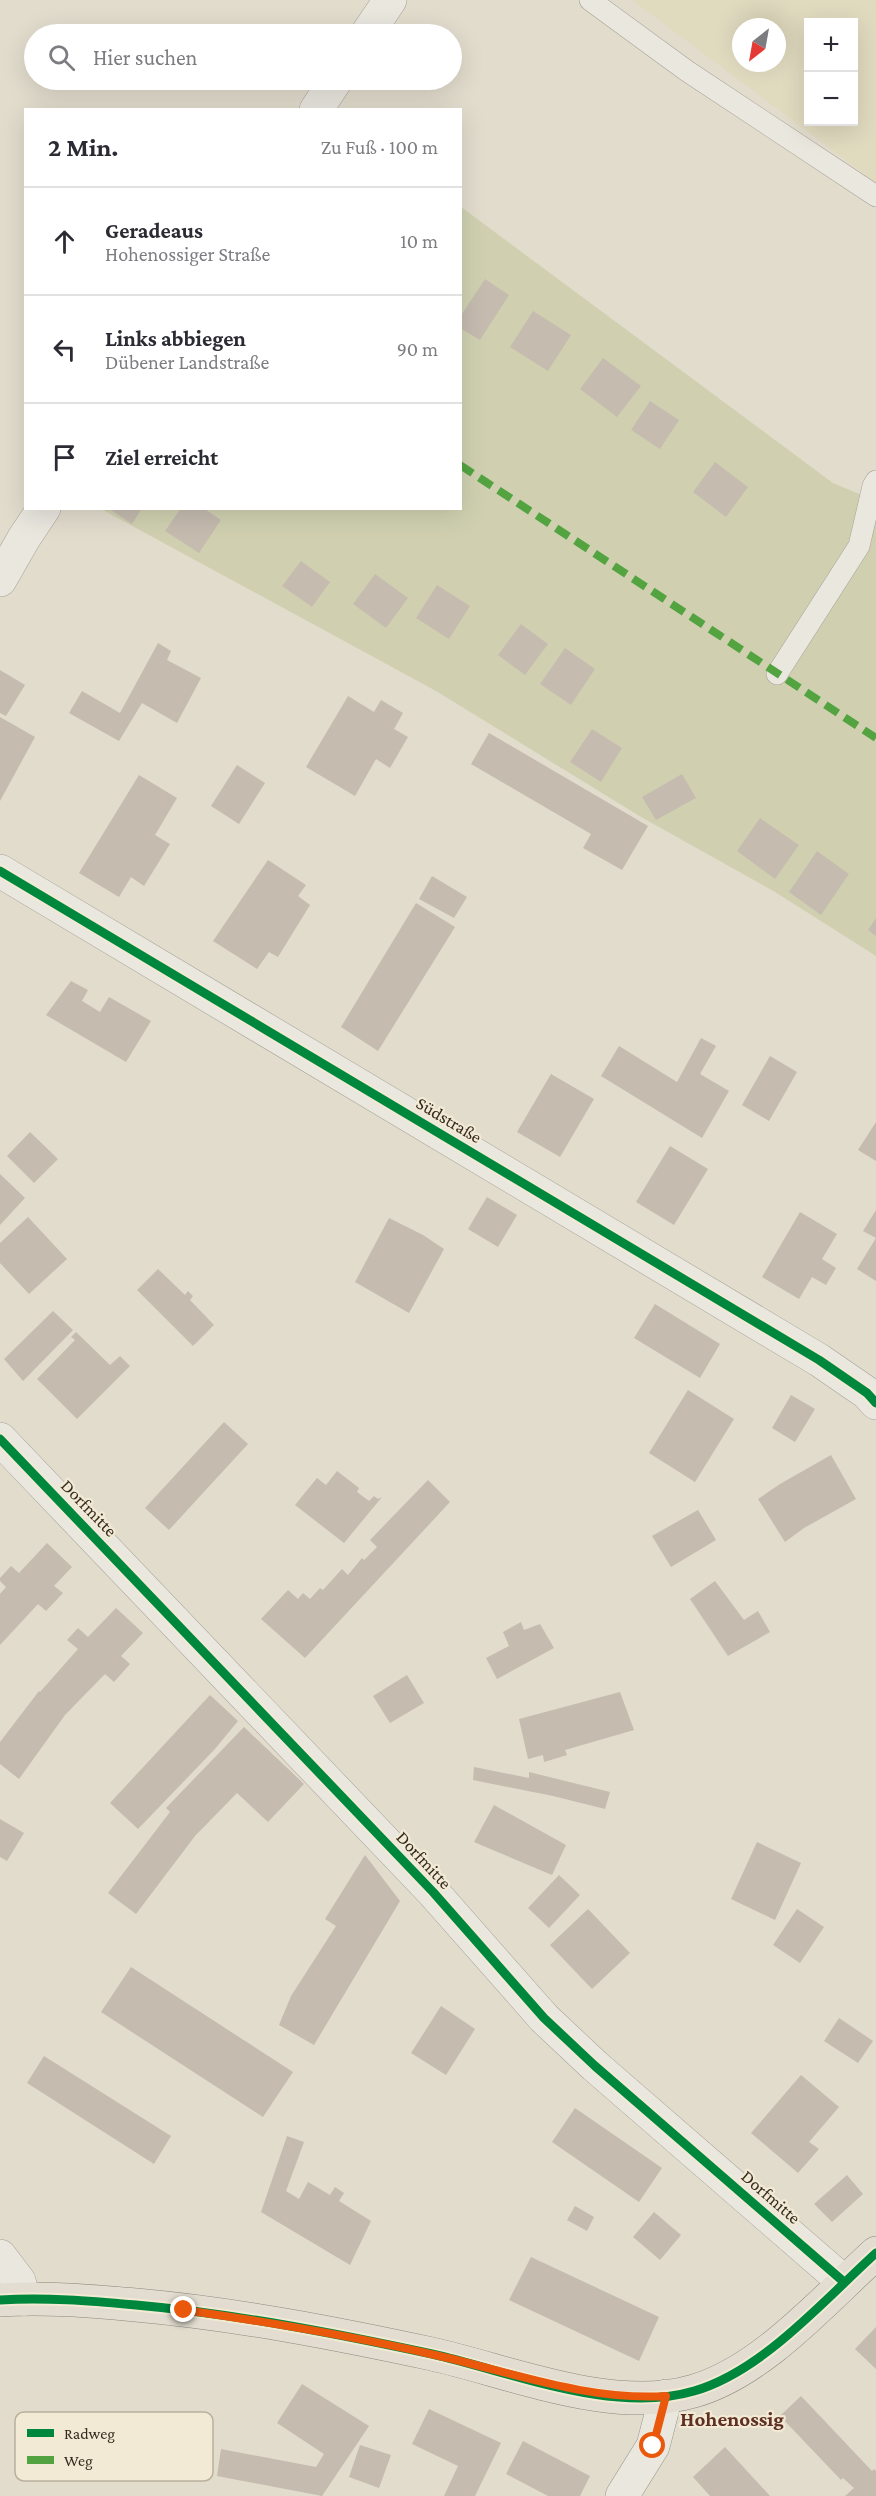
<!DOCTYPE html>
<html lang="de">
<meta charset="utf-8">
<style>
body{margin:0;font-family:"Crimson Pro",serif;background:#f7f7f7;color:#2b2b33}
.controls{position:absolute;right:18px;top:18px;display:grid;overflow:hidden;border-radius:0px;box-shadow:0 6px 24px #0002}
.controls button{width:54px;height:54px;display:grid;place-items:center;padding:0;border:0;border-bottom:2px solid #e1e1e2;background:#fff;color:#2b2b33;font:30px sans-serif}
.compass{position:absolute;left:732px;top:18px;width:54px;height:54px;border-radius:50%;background:#fff;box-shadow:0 6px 24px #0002;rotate:211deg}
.stop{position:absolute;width:18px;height:18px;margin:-14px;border:4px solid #ea580c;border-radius:50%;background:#fff}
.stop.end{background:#ea580c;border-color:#fff;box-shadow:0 2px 6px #0008}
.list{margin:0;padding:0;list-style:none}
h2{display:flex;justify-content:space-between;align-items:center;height:78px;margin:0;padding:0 24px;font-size:26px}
h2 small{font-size:20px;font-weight:400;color:#7c7c81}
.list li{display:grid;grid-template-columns:39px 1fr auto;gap:18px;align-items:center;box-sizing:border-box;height:108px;padding:0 24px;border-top:2px solid #e1e1e2}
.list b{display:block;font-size:22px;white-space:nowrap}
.list p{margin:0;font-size:20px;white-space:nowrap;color:#7c7c81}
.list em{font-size:20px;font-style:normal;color:#7c7c81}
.icon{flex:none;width:33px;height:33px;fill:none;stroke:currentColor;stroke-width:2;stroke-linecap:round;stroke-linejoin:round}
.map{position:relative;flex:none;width:876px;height:2496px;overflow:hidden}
.search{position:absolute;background:#fff;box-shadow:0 6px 24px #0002;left:24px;top:24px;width:438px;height:66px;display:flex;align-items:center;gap:15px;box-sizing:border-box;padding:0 21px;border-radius:33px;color:#7c7c81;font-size:22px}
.panel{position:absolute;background:#fff;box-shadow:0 6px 24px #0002;left:24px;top:108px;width:438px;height:402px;border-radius:0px}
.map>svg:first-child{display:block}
.farmland{fill:#e0dabf;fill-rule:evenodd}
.green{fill:#d0d0b1}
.building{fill:#c5bbaf}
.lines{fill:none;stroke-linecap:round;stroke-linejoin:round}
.lane-casing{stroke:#a7a197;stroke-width:22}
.street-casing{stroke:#a7a197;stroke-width:34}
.secondary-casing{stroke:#979186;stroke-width:34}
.primary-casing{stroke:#8d877d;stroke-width:34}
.lane{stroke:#eae7df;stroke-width:21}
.street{stroke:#eae7df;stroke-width:33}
.secondary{stroke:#eae7df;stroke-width:33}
.primary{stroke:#e2ddd0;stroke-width:33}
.quiet{stroke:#53a441;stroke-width:8;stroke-dasharray:15 8;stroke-linecap:butt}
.cycleway-casing{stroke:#f2ead4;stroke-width:13}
.cycleway{stroke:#00873e;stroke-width:9}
.route{stroke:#ea580c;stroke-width:8}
.labels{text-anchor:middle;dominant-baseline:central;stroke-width:4.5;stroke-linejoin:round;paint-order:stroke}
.street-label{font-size:18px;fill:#352a1f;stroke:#f2ead4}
.quarter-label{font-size:21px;font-weight:bold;fill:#5e2f23;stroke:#f2ead4}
.key{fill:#f2ead4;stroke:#b9b09e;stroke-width:1.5}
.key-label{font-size:16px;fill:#352a1f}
</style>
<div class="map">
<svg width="876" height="2496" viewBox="0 0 876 2496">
<rect width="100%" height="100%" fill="#e2dccd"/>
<path class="farmland" d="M632,0H876V183ZM808,22H854V122H808ZM741,27H777V63H741Z"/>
<path class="green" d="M461,207L833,483L876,501V956L775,892L641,817L436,691L101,509L460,508Z"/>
<path class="building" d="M485,279L509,295L480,340L460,328V317Z
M533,311L571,335L548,371L510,347Z
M603,358L641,386L617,417L580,389Z
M650,401L679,420L660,449L631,430Z
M715,462L748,487L726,517L693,492Z
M108,508H142L132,524Z
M181,508H203L221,520L199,553L165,531Z
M301,561L330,582L312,607L282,586Z
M375,574L408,598L386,628L353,604Z
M437,585L470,606L449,639L416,618Z
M521,624L548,644L525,675L498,655Z
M158,643L171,651L167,660L201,678L177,723L142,703L119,741L69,713L82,691L120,713Z
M565,648L595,669L571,705L540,684Z
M0,670L25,685L6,716L0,713Z
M348,696L374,712L381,700L403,713L394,729L408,737L390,768L376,759L355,796L306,767Z
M0,717L35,737L0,801Z
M592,729L622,748L601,782L570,762Z
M489,733L648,826L622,870L583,848L591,834L471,764Z
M237,765L265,783L239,824L211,806Z
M682,774L696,798L656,820L642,797Z
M139,775L177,798L155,835L170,844L144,886L131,877L119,897L79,873Z
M760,818L799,845L775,879L737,851Z
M817,851L849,874L821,915L789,892Z
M268,860L306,885L298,896L310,905L278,957L269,952L257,969L213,941Z
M432,876L467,897L454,918L419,899Z
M416,903L455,927L378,1051L341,1027Z
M876,918V936L868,930Z
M71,981L88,990L82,1001L100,1012L109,997L151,1021L126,1062L46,1015Z
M701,1038L716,1046L700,1074L729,1091L702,1138L601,1076L619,1046L677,1082Z
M770,1056L797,1072L769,1121L742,1105Z
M551,1074L594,1099L560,1157L517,1132Z
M876,1122V1161L858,1150Z
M30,1132L58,1159L34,1183L7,1156Z
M670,1146L708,1169L674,1225L636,1202Z
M0,1174L25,1198L0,1225Z
M487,1197L517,1215L498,1247L468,1229Z
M876,1210V1281L857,1269L876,1238L863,1231Z
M800,1212L837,1234L822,1259L836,1268L826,1285L812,1277L799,1299L762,1277Z
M28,1217L67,1259L29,1294L0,1263V1243Z
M389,1218L423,1235L444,1249L409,1313L355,1282Z
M158,1269L185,1295L188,1291L193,1296L190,1300L214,1325L193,1346L137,1290Z
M655,1304L720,1344L700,1378L634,1338Z
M53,1311L73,1330L23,1381L4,1359Z
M76,1332L110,1365L120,1356L130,1366L77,1419L37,1379L75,1340L71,1337Z
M688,1390L734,1419L695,1482L649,1453Z
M791,1395L815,1409L795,1442L772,1428Z
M224,1422L248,1444L169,1530L145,1508Z
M831,1455L856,1499L804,1528L785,1542L758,1499L780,1484Z
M337,1471L359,1488L357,1492L369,1501L374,1496L378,1499L382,1497L344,1543L295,1505L317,1478L326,1485Z
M428,1480L450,1502L305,1658L261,1619L288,1590L298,1599L303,1593L310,1599L320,1588L323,1590L342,1569L348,1575L362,1558L364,1560L377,1547L370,1540Z
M698,1510L716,1540L671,1567L652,1536Z
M47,1543L72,1567L54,1586L63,1593L46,1611L38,1604L0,1645V1594L6,1587L0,1581V1578L11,1566L19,1573Z
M715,1581L744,1620L758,1611L770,1632L728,1656L690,1599Z
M116,1608L143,1633L121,1656L130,1664L114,1682L105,1674L65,1715L19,1779L0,1764V1742L39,1691L40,1692L78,1649L67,1640L78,1628L88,1637Z
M521,1622L524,1630L540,1624L554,1648L497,1679L486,1658L509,1646L503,1632Z
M407,1675L424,1703L390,1723L373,1696Z
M620,1692L634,1730L565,1750L567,1755L544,1762L543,1755L528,1759L519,1719Z
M210,1695L238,1721L214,1750L138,1829L110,1803Z
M244,1727L304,1784L268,1822L237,1793L195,1836L136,1914L108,1893L170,1812L166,1808Z
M474,1767L529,1778V1772L610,1792L605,1809L553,1796L473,1780Z
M494,1805L566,1845L552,1875L474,1842Z
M0,1819L24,1833L7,1861L0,1857Z
M757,1842L801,1863L775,1920L731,1899Z
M365,1855L400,1901L314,2045L279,2025L291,1996L336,1926L325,1919Z
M559,1875L580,1895L549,1928L528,1908Z
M588,1909L630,1953L592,1989L550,1945Z
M797,1909L824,1927L800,1963L773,1945Z
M131,1967L293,2072L263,2117L101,2012Z
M441,2006L475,2029L446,2075L411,2053Z
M839,2018L873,2041L858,2063L824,2041Z
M44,2056L171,2136L154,2164L27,2083Z
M801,2075L839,2107L809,2142L819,2149L798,2173L751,2133Z
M575,2108L662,2168L639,2202L552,2142Z
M287,2136L304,2142L286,2191L299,2199L308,2182L330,2195L335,2187L344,2193L339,2201L371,2221L350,2265L261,2212Z
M847,2175L863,2194L832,2222L814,2204Z
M575,2206L594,2217L587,2231L567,2220Z
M654,2212L681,2235L660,2260L633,2237Z
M531,2257L659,2317L639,2361L509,2300Z
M876,2327V2369L855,2349Z
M302,2384L369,2426L322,2496L217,2476L221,2449L316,2467L324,2454L277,2423Z
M801,2396L872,2471L874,2469L876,2471V2496H845L854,2488L843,2478L841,2480L780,2416Z
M429,2409L501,2443L475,2496H444L458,2466L412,2444Z
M523,2441L590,2476L580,2496H548L506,2474Z
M360,2445L391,2455L379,2488L349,2477Z
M725,2447L770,2496H710L693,2477Z"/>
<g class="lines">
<defs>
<path id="lane" d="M590,0L687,71L876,196
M777,674L859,546L873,486L876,481"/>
<path id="street" d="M367,34L390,0
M316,110L336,80
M0,580L24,538L44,508
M0,871L819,1360L867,1393L876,1403
M0,1439L433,1892L544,2018L595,2066L844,2282
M0,2256L19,2281L24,2299"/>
<path id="secondary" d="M622,2496L653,2446L666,2396"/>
<path id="primary" d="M0,2300C45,2297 91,2301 136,2305C236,2314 334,2333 432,2354C512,2372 613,2415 694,2391C763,2371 824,2300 876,2253"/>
</defs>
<use href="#lane" class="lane-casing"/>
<use href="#street" class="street-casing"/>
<use href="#secondary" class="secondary-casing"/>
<use href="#primary" class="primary-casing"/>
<use href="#lane" class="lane"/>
<use href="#street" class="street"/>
<use href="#secondary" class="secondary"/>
<use href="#primary" class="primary"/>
<path class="quiet" d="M460,465L876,738"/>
<defs>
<path id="cycleway" d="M0,871L819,1360L867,1393L876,1403
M0,1439L433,1892L544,2018L595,2066L844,2282
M0,2300C45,2297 91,2301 136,2305C236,2314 334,2333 432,2354C512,2372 613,2415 694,2391C763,2371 824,2300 876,2253"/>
</defs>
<use href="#cycleway" class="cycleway-casing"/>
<use href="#cycleway" class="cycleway"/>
</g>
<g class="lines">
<path class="route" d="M184,2310C268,2322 352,2336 435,2355C511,2372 587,2401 666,2396L653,2446"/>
</g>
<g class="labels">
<g class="street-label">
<text transform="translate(449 1120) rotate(31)">Südstraße</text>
<text transform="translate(89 1508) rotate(46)">Dorfmitte</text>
<text transform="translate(424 1860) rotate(47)">Dorfmitte</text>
<text transform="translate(771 2197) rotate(41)">Dorfmitte</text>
</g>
<g class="quarter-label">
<text x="732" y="2419">Hohenossig</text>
</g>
</g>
<rect x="15" y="2412" width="198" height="69" rx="9" class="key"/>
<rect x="27" y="2429" width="27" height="8" fill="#00873e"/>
<rect x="27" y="2456" width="27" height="8" fill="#53a441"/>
<g class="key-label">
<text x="64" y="2439">Radweg</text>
<text x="64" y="2466">Weg</text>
</g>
</svg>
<div class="controls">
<button>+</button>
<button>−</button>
</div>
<svg class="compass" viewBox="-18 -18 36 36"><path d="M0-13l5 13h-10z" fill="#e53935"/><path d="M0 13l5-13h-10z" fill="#7c7c81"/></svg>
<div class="stop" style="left:653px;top:2446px"></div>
<div class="stop end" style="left:184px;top:2310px"></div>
<div class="search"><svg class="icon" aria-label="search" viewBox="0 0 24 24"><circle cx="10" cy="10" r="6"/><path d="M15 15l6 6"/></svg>Hier suchen</div>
<section class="panel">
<h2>2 Min.<small>Zu Fuß · 100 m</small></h2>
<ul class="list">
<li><svg class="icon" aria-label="ahead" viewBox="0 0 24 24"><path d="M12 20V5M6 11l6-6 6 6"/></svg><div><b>Geradeaus</b><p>Hohenossiger Straße</p></div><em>10 m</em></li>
<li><svg class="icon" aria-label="left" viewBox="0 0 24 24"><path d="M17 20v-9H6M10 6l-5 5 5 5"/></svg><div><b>Links abbiegen</b><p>Dübener Landstraße</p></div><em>90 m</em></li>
<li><svg class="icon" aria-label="arrive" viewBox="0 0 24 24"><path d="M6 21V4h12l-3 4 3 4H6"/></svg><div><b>Ziel erreicht</b></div></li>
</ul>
</section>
</div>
